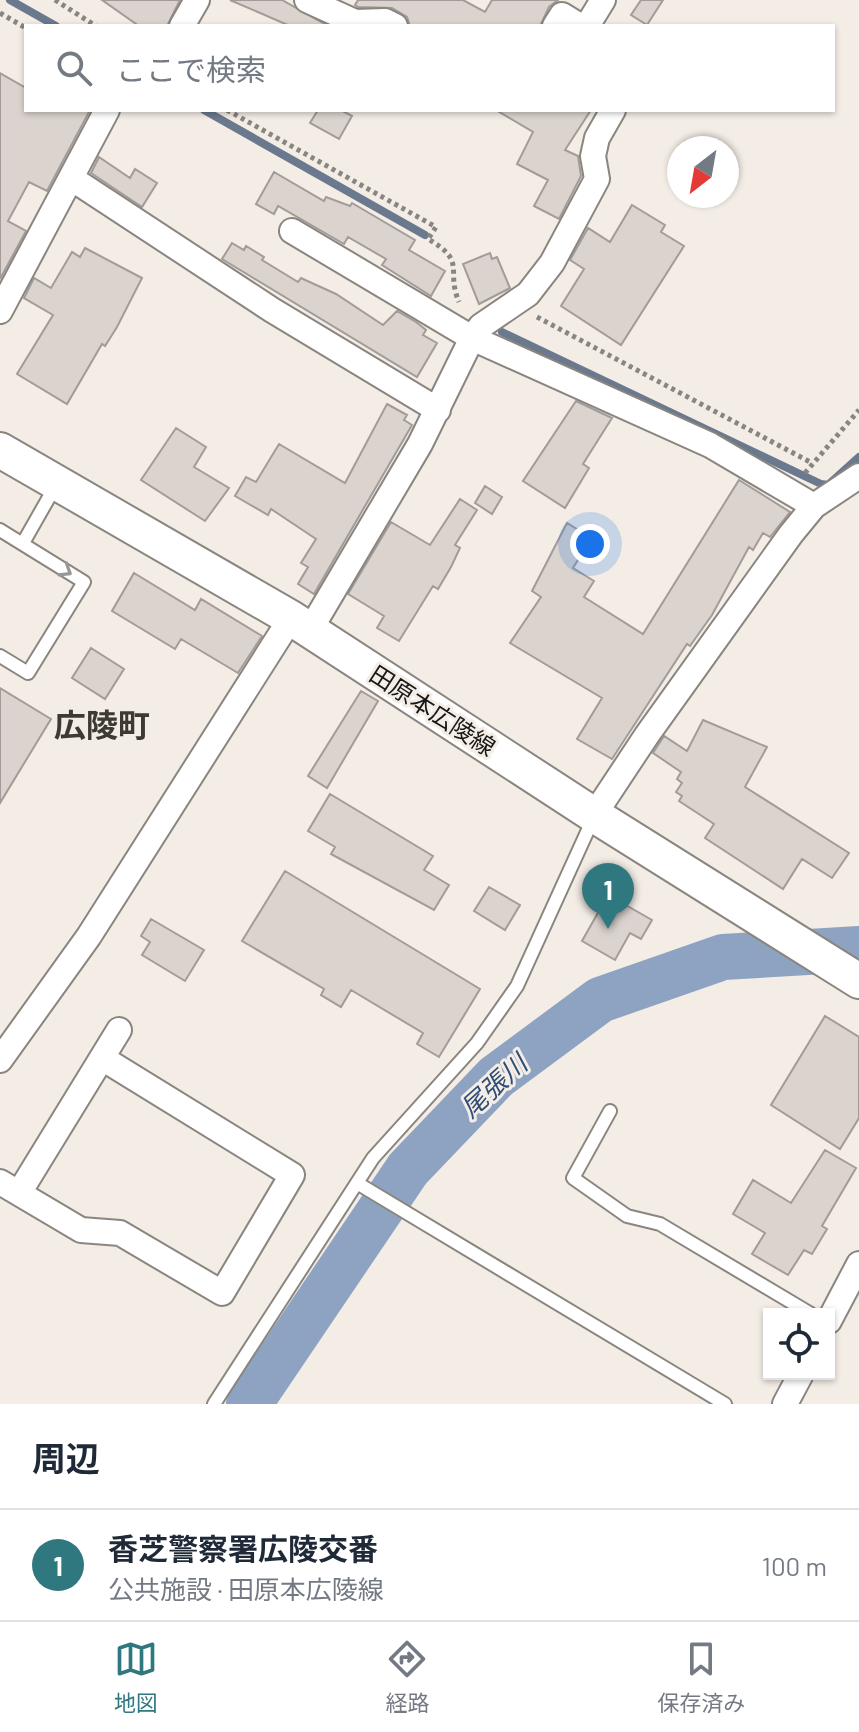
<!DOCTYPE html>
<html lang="ja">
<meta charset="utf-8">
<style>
body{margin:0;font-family:Barlow,"Noto Sans JP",sans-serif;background:#f2f2f3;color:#1f2937}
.controls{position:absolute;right:24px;bottom:24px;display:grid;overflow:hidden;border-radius:0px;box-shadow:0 2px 6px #0004}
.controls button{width:72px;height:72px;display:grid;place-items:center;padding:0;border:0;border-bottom:2px solid #e0e1e3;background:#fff;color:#1f2937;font:40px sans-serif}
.compass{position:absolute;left:667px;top:136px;width:72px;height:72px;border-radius:50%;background:#fff;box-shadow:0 2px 6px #0004;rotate:211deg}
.you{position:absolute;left:590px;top:544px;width:28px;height:28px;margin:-20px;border:6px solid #fff;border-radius:50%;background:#1a73e8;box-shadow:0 0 0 12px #1a73e833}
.badge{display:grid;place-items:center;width:52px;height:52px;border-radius:50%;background:#2f787f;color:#fff;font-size:26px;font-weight:700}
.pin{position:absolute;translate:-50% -66px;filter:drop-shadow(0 2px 4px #0008)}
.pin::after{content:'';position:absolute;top:42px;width:28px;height:24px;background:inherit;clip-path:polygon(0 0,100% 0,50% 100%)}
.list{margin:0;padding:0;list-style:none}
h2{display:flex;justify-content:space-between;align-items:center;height:104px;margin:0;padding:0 32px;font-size:34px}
h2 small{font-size:26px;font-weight:400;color:#747a83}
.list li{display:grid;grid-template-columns:52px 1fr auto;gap:24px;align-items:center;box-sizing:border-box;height:112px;padding:0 32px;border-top:2px solid #e0e1e3}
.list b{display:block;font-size:30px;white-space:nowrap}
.list p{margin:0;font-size:26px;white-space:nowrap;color:#747a83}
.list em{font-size:26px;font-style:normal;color:#747a83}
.icon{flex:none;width:44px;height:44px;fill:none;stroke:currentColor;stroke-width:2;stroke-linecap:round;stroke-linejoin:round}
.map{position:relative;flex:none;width:859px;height:1404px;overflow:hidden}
.search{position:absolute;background:#fff;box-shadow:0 2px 6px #0004;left:24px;right:24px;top:24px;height:88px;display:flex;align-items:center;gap:20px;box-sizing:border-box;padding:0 28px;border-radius:0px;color:#747a83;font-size:30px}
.sheet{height:216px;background:#fff}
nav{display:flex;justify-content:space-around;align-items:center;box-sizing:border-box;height:112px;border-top:2px solid #e0e1e3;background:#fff;font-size:22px;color:#747a83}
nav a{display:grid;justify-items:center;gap:4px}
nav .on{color:#2f787f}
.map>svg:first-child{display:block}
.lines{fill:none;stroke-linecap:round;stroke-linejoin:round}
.stream{stroke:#6b798e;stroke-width:8}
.river{stroke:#8ea3c2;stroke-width:46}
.building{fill:#dbd3ce;stroke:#a39b97;stroke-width:2}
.lane-casing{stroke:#8a857f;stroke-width:16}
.street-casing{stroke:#8a857f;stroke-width:28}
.secondary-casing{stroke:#8a857f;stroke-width:38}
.path{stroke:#898581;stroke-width:5;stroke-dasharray:4 4;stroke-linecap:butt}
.lane{stroke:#fff;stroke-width:12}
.street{stroke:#fff;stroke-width:24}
.secondary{stroke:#fff;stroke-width:34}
.oneway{stroke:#989796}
.labels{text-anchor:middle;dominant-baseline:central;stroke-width:6;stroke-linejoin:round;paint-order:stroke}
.street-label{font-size:24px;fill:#191715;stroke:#f3ede6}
.water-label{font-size:26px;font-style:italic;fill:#2f4c77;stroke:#f3ede6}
.district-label{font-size:32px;font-weight:bold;fill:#3d3933;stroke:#f3ede6}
</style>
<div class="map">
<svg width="859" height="1404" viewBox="0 0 859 1404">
<rect width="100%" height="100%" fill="#f3ede6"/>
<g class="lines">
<path class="stream" d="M10,0L56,26
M204,110L425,235
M502,332L821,484L828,485L859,457"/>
<path class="river" d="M249,1404L408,1169L496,1077L600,1000L723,957L859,949"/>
</g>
<path class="building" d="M102,0H180L167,26H139Z
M230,0H282L328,26H290Z
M358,0H463L485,12L492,0H558L549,7L540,26H410L407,17L392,8L358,7L355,5Z
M641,0H663L647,25L631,15Z
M0,73L26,88V110H90L47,191L29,182L8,221L26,231L0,279Z
M318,110H341L352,116L339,139L310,123Z
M496,110H591L565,150L578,156L581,176L559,219L534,206L548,180L517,164L533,132Z
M99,157L130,178L135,169L157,183L142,207L91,173Z
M274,172L324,201L326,197L350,206L352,203L415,240L409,250L445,271L431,296L382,265L386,259L348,237L344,244L278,206L274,214L256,204Z
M632,205L665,225L661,232L684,246L621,345L561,306L584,269L570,260L588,228L610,242Z
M232,243L244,250L246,246L264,257L262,260L298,282L301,278L336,294L383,325L397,311L416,322L426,330L423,335L437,343L417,377L222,259Z
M85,248L142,278L117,327L105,346L102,344L67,404L17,374L53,315L24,298L34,278L51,288L72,252L80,257Z
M490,253L492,259L497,257L510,288L479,304L463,264Z
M576,401L612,418L583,464L589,468L565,508L523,481Z
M387,404L407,415L404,420L412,425L314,594L298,584L308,567L301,563L316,539L271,509L268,515L235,496L246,477L256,482L279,444L345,483Z
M176,428L206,447L194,467L229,488L205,521L141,480Z
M739,480L790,512L770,537L763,533L753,550L749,547L712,615L690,646L687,644L612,759L577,739L602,698L510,643L541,597L532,591L567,523L585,534L582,538L589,542L573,568L594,581L584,597L643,634Z
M485,486L502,497L492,514L475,503Z
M460,499L477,510L455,545L460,548L451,567L438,589L433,586L399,641L377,628L384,616L348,594L391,522L430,545Z
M134,573L195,610L201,599L262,636L238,673L181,639L175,649L112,611Z
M91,648L124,669L105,699L72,678Z
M0,688L51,719L0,803Z
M361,691L378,701L327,788L308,776Z
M703,720L767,747L745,787L849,853L832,878L802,859L783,889L705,838L714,824L679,801L682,796L676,792L682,783L677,779L681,772L653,753L664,736L687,751Z
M330,794L433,856L424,870L449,885L434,910L331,854L335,847L308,831Z
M285,871L480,989L439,1057L417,1044L423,1033L351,990L341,1007L321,995L324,989L242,941Z
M489,887L520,905L505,930L474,911Z
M604,902L620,911L624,904L652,920L641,939L630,933L615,960L582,941Z
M151,919L204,950L185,981L142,955L150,942L141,936Z
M825,1016L859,1037V1118L840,1149L771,1105Z
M825,1150L856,1168L822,1226L827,1229L812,1254L804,1250L788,1275L752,1254L765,1233L733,1214L753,1180L791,1203Z"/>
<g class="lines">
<defs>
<path id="lane" d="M0,530L84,582L28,673L0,656
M23,543L56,485
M610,1111L573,1178L627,1216L660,1224L811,1314
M357,1183L725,1404
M214,1404L373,1158L477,1043L517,986L593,819"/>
<path id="street" d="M307,0L355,22L385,21L395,26
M182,26L197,0
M555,26L562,15L580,26
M587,26L603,0
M71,178L272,310L438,410
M292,231L472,338L710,445L814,506
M0,311L107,110
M310,630L420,444L472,338L481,326L528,294L552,263L597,179L593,156L597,138L613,110
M594,815L647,735L791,534L814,506L859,476
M0,1060L89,936L291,618
M0,1182L81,1230L120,1233L222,1293L292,1175L102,1058
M19,1193L119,1030
M829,1321L859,1264
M785,1404L801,1374"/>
<path id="secondary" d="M0,450L291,618L594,815L859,981"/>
</defs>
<use href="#lane" class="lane-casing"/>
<use href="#street" class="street-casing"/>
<use href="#secondary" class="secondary-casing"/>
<path class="path" d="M55,0L96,26
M0,13L26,28
M227,110L436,227L428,239C468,262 445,269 459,302
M537,317L812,463
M805,473L859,410"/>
<use href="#lane" class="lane"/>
<use href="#street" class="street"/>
<use href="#secondary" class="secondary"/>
</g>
<defs><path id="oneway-chevron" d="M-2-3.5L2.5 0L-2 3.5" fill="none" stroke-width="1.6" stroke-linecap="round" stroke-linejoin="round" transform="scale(2)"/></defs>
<use class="oneway" href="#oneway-chevron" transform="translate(66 571) rotate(32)"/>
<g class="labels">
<g class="street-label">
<text transform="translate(433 710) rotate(33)">田原本広陵線</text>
</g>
<g class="water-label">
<text transform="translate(493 1085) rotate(-42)">尾張川</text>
</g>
<g class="district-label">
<text x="102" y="724">広陵町</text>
</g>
</g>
</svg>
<div class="controls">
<button><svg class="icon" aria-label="locate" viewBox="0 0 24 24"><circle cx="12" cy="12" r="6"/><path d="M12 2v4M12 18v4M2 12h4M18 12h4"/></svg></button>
</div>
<svg class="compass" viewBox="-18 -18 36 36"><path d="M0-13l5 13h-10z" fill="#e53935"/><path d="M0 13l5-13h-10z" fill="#747a83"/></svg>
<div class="you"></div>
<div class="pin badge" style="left:608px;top:929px">1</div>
<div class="search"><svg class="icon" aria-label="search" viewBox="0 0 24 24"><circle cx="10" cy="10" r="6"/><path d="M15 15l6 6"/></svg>ここで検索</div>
</div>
<section class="sheet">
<h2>周辺<small></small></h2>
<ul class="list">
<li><span class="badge">1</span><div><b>香芝警察署広陵交番</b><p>公共施設 · 田原本広陵線</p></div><em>100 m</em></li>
</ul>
</section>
<nav>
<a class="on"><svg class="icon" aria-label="map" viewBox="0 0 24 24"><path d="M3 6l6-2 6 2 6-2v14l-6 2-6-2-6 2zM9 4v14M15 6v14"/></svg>地図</a>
<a><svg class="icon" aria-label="directions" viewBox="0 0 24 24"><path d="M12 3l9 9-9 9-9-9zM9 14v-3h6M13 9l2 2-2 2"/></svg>経路</a>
<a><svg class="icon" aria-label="saved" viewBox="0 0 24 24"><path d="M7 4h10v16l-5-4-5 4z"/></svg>保存済み</a>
</nav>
